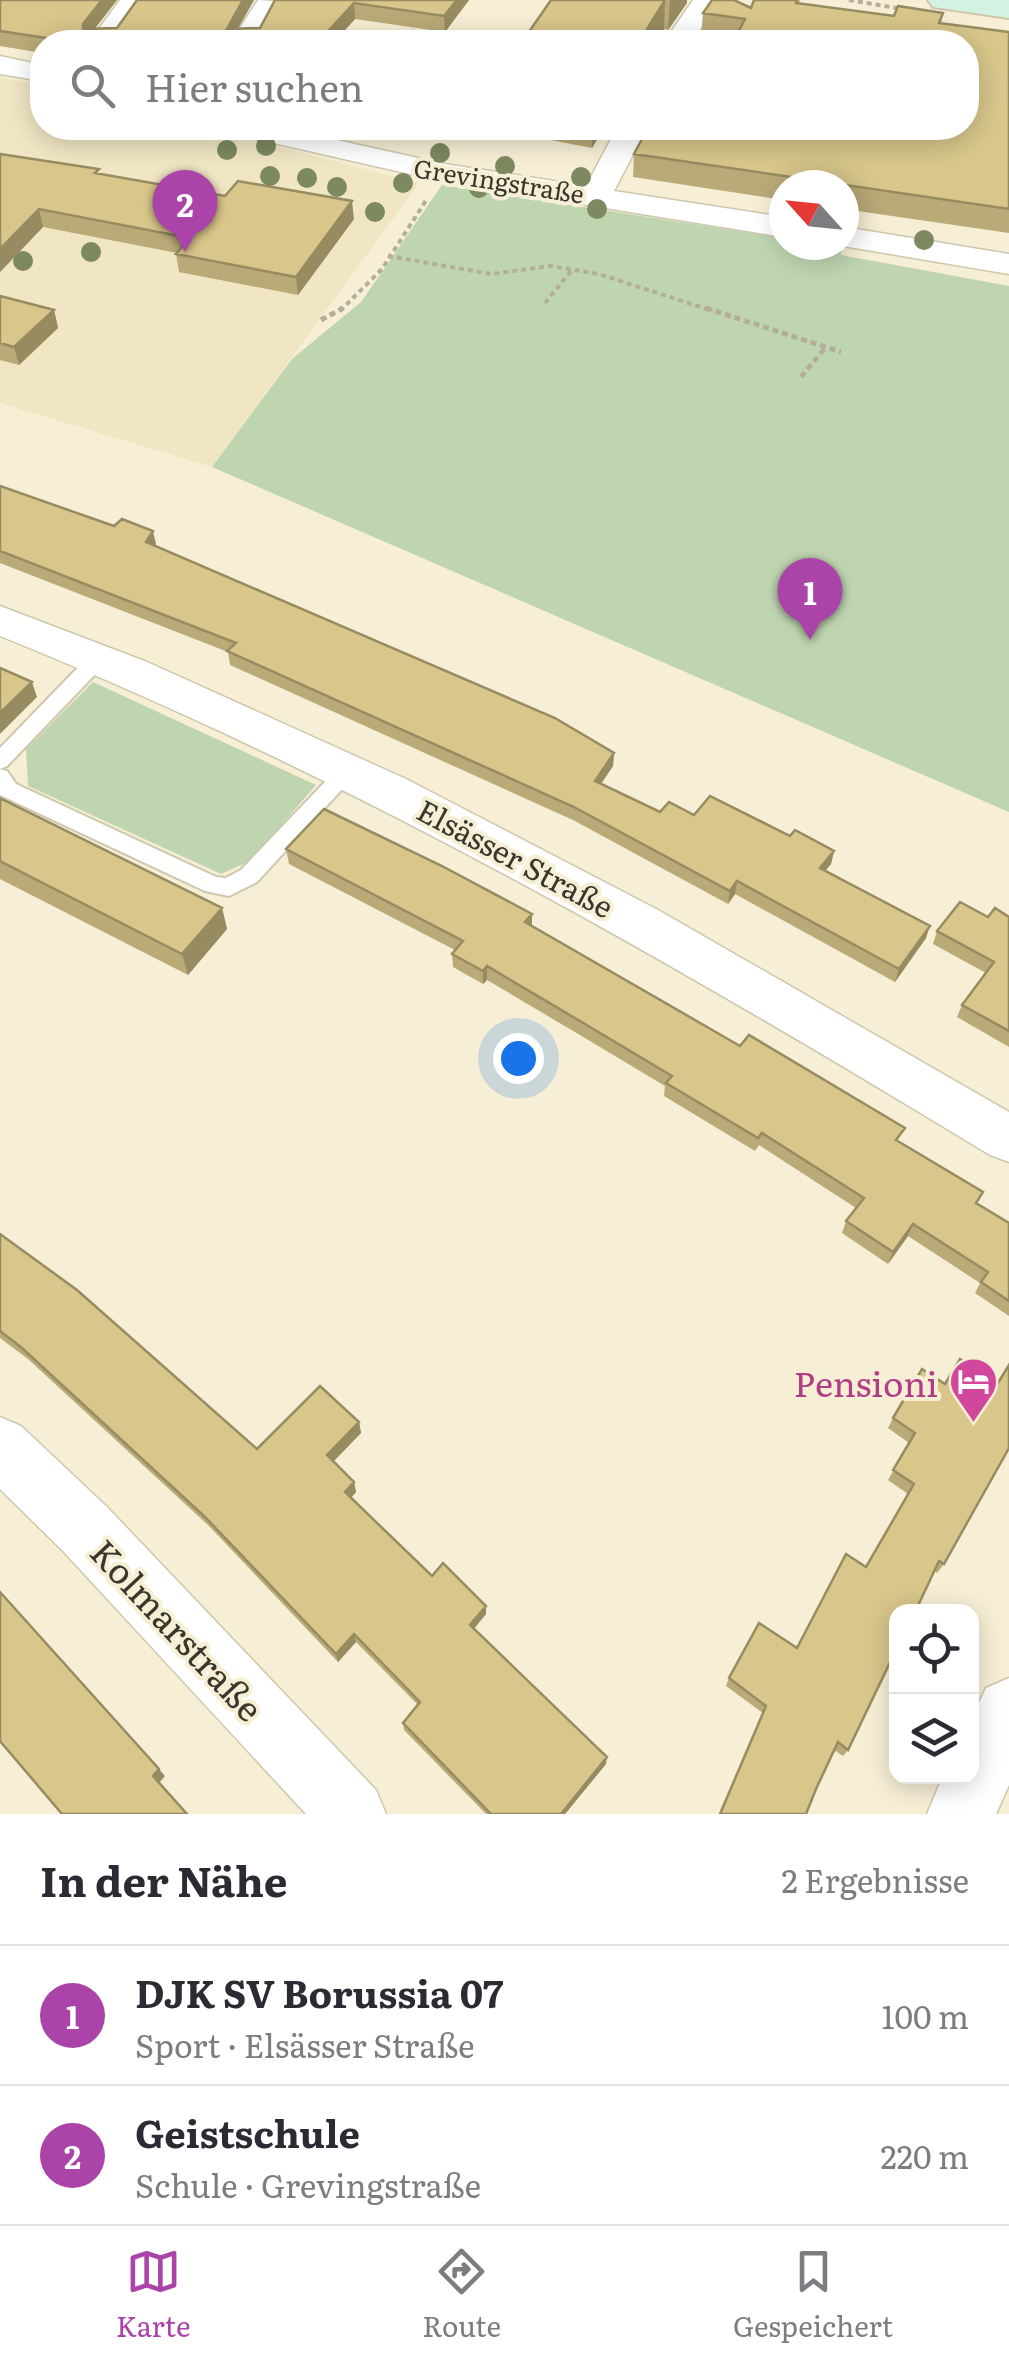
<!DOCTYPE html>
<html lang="de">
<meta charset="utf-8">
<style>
body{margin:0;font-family:Literata,serif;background:#f2f2f3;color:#2b2b33}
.controls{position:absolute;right:30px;bottom:30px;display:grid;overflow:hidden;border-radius:20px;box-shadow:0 5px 25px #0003}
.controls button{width:90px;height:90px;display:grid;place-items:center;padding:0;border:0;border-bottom:2px solid #e1e1e2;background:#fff;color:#2b2b33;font:50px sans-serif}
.compass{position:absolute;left:769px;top:170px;width:90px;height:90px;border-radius:50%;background:#fff;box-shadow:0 5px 25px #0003;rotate:297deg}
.you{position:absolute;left:518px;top:1058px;width:35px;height:35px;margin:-25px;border:8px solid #fff;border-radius:50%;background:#1a73e8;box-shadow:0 0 0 15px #1a73e833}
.badge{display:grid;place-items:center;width:65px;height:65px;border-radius:50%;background:#ab44a8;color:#fff;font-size:32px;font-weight:700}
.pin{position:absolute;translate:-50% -82px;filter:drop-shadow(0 2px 5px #0008)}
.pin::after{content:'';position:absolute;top:52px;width:35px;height:30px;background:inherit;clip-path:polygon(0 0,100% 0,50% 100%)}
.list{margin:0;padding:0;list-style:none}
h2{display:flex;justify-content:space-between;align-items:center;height:130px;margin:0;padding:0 40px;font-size:42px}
h2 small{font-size:32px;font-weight:400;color:#7c7c81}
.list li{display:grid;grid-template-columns:65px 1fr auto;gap:30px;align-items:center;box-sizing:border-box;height:140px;padding:0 40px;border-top:2px solid #e1e1e2}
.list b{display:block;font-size:38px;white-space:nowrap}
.list p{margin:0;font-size:32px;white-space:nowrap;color:#7c7c81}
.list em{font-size:32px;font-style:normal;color:#7c7c81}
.icon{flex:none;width:55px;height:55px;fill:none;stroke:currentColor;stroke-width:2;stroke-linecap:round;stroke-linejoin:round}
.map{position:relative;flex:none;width:1009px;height:1814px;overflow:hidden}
.search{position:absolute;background:#fff;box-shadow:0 5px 25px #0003;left:30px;right:30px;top:30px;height:110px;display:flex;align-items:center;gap:25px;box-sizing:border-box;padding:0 35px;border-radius:40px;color:#7c7c81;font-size:38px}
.sheet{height:410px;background:#fff}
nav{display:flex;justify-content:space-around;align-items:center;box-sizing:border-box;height:140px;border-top:2px solid #e1e1e2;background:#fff;font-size:28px;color:#7c7c81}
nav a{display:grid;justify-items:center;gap:5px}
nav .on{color:#ab44a8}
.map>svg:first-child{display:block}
.built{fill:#f0e6c4}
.green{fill:#bed5b0}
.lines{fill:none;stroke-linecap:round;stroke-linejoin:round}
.service-casing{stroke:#cec7ad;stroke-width:4}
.minor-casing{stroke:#cec7ad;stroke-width:3}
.secondary-casing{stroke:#cec7ad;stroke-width:4}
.path-far1{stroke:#b4ad99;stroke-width:4;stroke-dasharray:5 4;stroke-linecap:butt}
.path{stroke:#b4ad99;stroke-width:5;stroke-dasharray:6 4;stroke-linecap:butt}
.service{fill:#fff;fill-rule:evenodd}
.minor{fill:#fff;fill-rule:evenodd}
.secondary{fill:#d2f2e2;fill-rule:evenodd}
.tree{fill:#7d8960}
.wall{fill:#baaa77}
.shaded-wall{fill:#978b61}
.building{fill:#d8c68a;stroke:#978b61;stroke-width:2.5}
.labels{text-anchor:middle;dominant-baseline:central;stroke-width:8;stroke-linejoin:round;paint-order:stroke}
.far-street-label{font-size:25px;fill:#39362b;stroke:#f7efd5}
.street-label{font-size:30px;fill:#39362b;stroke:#f7efd5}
.near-hotel-label{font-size:35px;fill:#b23c85;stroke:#f7efd5;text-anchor:end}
.near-street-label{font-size:35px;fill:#39362b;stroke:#f7efd5}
</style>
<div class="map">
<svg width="1009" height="1814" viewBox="0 0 1009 1814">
<rect width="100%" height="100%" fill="#f7efd5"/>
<path class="built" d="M0,77L42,86V128H204L419,183L212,467L0,403Z"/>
<path class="green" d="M442,185L784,238V245L842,247L841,255L1009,286V812L212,467L292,359L361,302Z
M93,682L316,785L250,861L221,874L28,786L26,749Z"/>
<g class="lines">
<defs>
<path id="service" d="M100,650L107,652L110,657L107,662L7,766L0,769V748L93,652Z
M350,760L361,768L357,773L257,882L229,896L205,891L0,795V769L7,771L16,784L216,877L226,878L241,870L343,763Z"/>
<path id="minor" d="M120,0H147L117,42H89Z
M258,0L283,2L259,42H231Z
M693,0H720L692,42H664Z
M0,56L42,65V81L0,74Z
M230,128H283L445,164L586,186L617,128H647L614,191L784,217V237L445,182L234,134Z
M844,227L1009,254V274L837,245H844Z
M0,606L147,662L406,779L658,910L1009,1112V1162L990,1155C669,960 350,776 0,636Z
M0,1417L21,1426L107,1507L376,1790L386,1814H306L63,1551L0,1489Z
M1009,1678V1785L996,1814H927L943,1776H972V1718L986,1688Z"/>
<path id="secondary" d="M928,0H1009V18L933,7Z"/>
</defs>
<use href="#service" class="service-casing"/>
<use href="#minor" class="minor-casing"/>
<use href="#secondary" class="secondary-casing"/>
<path class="path-far1" d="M849,0L902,9
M388,256L491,274L550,266L599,274L713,311
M545,303L571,271
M340,311L382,269L427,199"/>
<path class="path" d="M706,308L841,352
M321,320L343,308
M801,377L825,348"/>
<use href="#service" class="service"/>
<use href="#minor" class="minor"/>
<use href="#secondary" class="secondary"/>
</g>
<g class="tree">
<circle cx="266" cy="146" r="10"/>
<circle cx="227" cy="150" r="10"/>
<circle cx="440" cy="153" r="10"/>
<circle cx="505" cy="166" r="10"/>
<circle cx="270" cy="176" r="10"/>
<circle cx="581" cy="177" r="10"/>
<circle cx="307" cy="178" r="10"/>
<circle cx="403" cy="183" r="10"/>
<circle cx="337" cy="187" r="10"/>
<circle cx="479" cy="188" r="10"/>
<circle cx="597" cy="209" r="10"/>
<circle cx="375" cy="212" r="10"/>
<circle cx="924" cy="240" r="10"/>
<circle cx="91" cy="252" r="10"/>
<circle cx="23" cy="261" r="10"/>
</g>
<path class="wall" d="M0,0H117L94,29L117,28L137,0H254L238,29L260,28L275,0H469L445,32L355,19L334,42H42V53L0,46Z
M551,0H687V3L668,30L664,29L656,42H522Z
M800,0L799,3L894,16L943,13L941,23L1009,32V233L844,209V185H784V200L633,177L634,154L966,128L735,40L701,35L703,13Z
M386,128H416L413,132Z
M489,128H604L592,148Z
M0,154L99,174L354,219L298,295L179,272L176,254L177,253L43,227L0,272Z
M0,296L54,310L58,328L19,365L0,360Z
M0,486L156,544L154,546L614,753L613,766L601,784L660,812L694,815L790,836L834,851L831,864L825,871L926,938L895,982L735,894L728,904L573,820L230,665L228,652L0,563Z
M0,798L222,908L227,929L188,975L0,879Z
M286,849L532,914V926L900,1142L978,1204L1009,1223V1316L975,1293L980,1283L908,1236L888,1264L842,1233L846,1221L856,1208L759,1145L755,1151L664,1096L665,1086L590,1041L487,980L483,984L453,967L452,954L455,950L289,864Z
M988,917H1009V1047L957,1017L962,1005L986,973L933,944L937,931Z
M0,1234L257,1449L359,1422L361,1433L333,1462L354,1482L356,1492L351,1498L432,1576L486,1606V1614L474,1629L606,1764L565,1814H486L404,1730L403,1723L418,1705L356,1642L338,1662L209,1526L28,1359L0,1338Z
M998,1383L944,1564L937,1573L935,1571L848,1750L843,1756L834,1750L816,1789L806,1814H719L763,1713L726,1686L729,1678L797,1648L866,1567L908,1494L888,1480L909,1443L888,1428L893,1418L945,1384Z"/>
<path class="shaded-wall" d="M102,0H117L86,40L83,24Z
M243,0H254L230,42L227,29Z
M457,0H469L445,32L444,16Z
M665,0L664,29L656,42H639Z
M670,0H687V3L668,30Z
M354,3L355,19L334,42H318Z
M592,128H604L592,148Z
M352,201L354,219L298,295L296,277Z
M39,209L43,227L0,272V249Z
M54,310L58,328L19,365L14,347Z
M153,531L156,544L148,556L146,542Z
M32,682L37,697L0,734V713Z
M614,753L613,766L594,794L595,781Z
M834,851L831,864L817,881L820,868Z
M737,881L735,894L728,904L730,891Z
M222,908L227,929L188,975L182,954Z
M532,914V928L525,922Z
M930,926L926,938L895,982L899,969Z
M487,966V980L483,984V971Z
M913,1224L908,1236L888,1264L893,1252Z
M359,1422L361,1433L329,1466L327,1455Z
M354,1482L356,1492L347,1502L345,1492Z
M486,1606V1614L470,1633V1625Z
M354,1634L356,1642L338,1662L336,1654Z
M607,1757L606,1764L565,1814H561Z
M159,1769L165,1776L159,1783L153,1776Z"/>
<path class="building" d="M0,0H102L83,24V29L117,28L137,0H243L227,29L260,28L275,0H457L444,16L354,3L318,42H204L175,38L171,42H73L0,31Z
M551,0H665L639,42H522Z
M712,0H734L751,8L754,0H797L796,3L894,16L898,6L943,13L939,23L1009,32V209L634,154L648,128H966V42H733L745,19L703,13Z
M412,31L486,42H403Z
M0,154L99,169L95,173L225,196L238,181L352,201L296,277L176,254L190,238L39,209L0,249Z
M0,296L54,310L14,347L0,343Z
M0,486L114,526L122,519L153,531L146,542L555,718L614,753L595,781L660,812L669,802L694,815L710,796L790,836L795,830L834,851L820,868L930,926L899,969L737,881L730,891L574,807L227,651L236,643L0,551Z
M0,668L32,682L0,713Z
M0,798L222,908L182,954L0,861Z
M324,809L442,866L532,914L525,922L740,1046L749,1035L905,1128L896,1140L983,1192L976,1203L1009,1223V1301L981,1282L988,1272L913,1224L893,1252L846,1221L864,1198L762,1133L758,1138L666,1083L672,1076L590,1027L487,966L483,971L452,954L463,941L286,849Z
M960,902L988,917L995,908L1009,917V1031L962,1005L994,962L937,931Z
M0,1234L77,1290L257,1449L320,1386L359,1422L327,1455L354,1482L345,1492L432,1576L443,1563L486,1606L470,1625L607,1757L561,1814H491L403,1723L420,1702L354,1634L336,1654L205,1517L22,1348L0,1331Z
M960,1359L998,1383L1009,1365V1448L944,1564L939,1561L915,1612H896V1650L848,1750L838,1742L816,1789L806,1814H720L766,1706L729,1678L759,1623L797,1648L846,1554L866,1567L914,1484L893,1470L915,1433L893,1418L922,1369L945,1384Z
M0,1592L159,1769L153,1776L187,1814H62L0,1741Z"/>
<defs>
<symbol id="hotel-pin" viewBox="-11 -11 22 30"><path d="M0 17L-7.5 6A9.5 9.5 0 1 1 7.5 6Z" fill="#d1479c" stroke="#f7efd5"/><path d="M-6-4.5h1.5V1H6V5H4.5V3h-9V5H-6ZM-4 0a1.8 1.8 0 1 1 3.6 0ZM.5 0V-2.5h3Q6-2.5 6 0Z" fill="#fff"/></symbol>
</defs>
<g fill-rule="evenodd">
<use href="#hotel-pin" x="946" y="1354" width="55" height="75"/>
</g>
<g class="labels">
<g class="far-street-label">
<text transform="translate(499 180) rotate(9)">Grevingstraße</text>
</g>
<g class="street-label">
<text transform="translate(516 857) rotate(28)">Elsässer Straße</text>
</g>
<g class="near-hotel-label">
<text x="938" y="1382">Pensioni</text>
</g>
<g class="near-street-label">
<text transform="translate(178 1629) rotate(47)">Kolmarstraße</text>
</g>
</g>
</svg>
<div class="controls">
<button><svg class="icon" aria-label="locate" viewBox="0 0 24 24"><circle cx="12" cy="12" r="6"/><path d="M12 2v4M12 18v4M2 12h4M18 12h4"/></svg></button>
<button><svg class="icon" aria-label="layers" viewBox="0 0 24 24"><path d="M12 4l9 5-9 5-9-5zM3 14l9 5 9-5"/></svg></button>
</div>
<svg class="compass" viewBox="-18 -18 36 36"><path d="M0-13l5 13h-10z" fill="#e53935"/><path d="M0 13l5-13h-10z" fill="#7c7c81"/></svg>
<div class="you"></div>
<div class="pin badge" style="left:810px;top:640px">1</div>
<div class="pin badge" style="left:185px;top:252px">2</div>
<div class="search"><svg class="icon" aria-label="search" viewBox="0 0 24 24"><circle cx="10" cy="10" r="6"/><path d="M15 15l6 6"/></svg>Hier suchen</div>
</div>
<section class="sheet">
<h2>In der Nähe<small>2 Ergebnisse</small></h2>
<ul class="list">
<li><span class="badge">1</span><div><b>DJK SV Borussia 07</b><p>Sport · Elsässer Straße</p></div><em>100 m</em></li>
<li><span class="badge">2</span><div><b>Geistschule</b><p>Schule · Grevingstraße</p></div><em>220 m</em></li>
</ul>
</section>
<nav>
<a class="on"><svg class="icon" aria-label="map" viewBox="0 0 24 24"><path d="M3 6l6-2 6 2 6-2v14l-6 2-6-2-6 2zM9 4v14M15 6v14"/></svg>Karte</a>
<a><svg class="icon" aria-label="directions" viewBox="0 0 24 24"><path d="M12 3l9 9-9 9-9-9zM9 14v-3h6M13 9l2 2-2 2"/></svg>Route</a>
<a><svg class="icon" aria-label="saved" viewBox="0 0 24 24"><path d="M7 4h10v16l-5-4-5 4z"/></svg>Gespeichert</a>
</nav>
